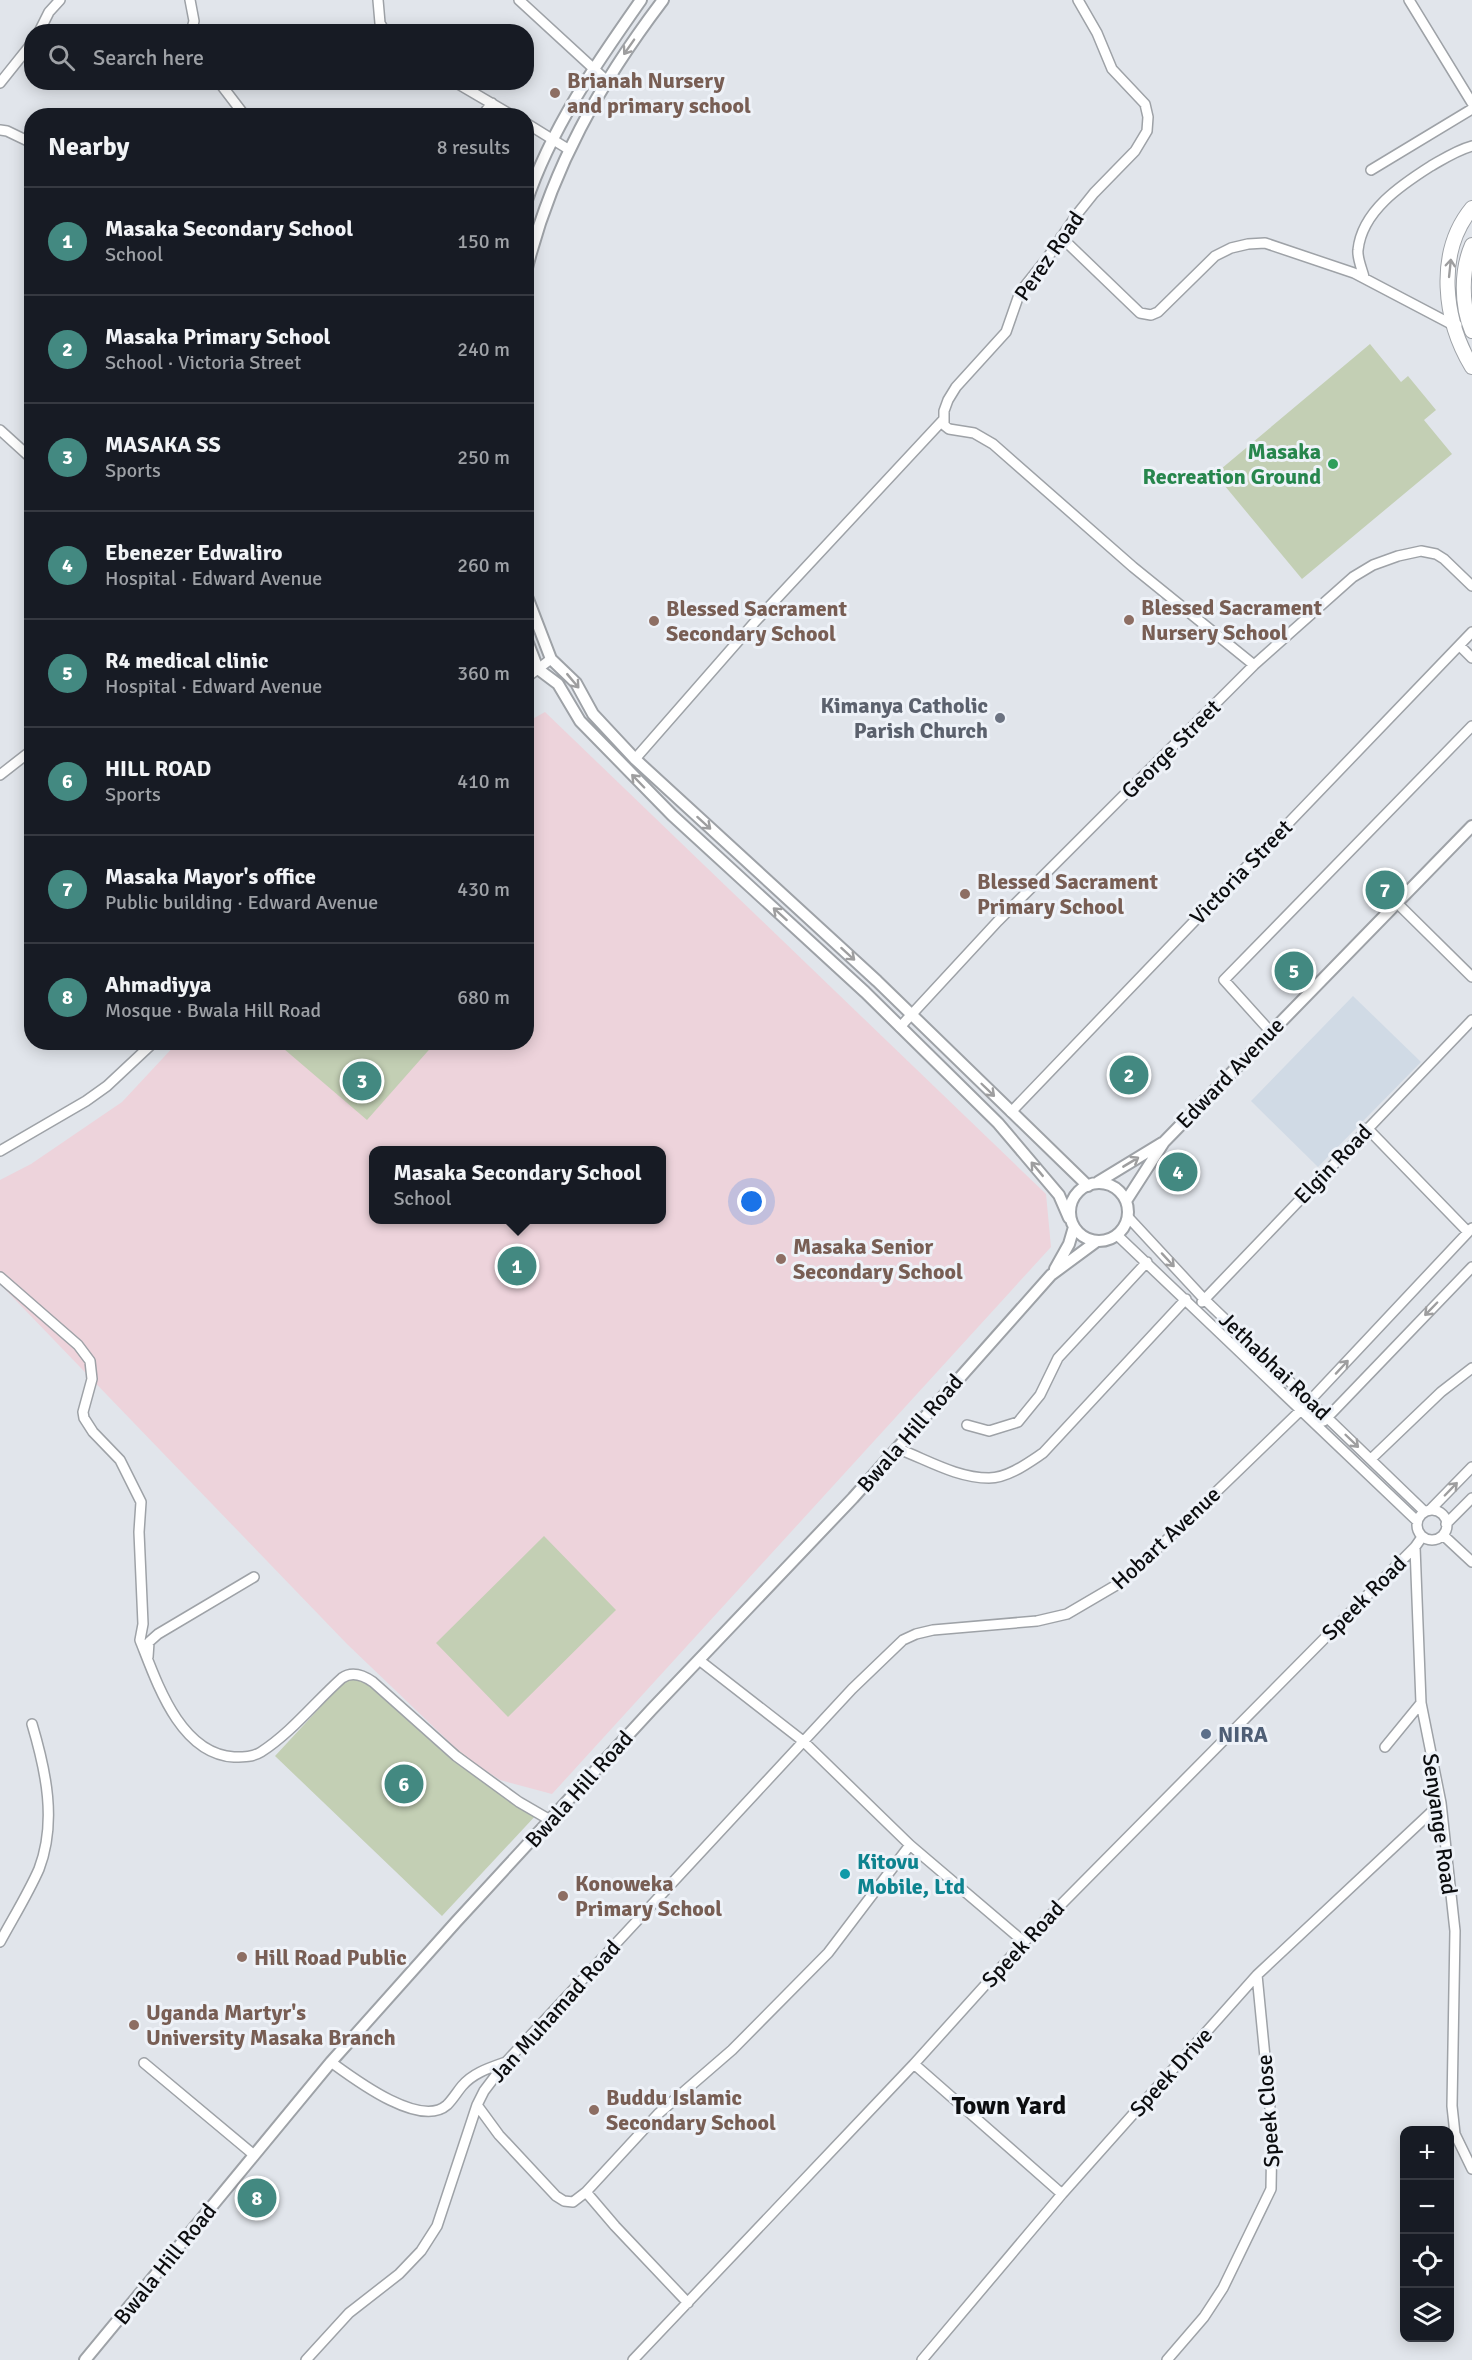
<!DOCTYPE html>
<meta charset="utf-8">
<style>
body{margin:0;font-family:Signika,sans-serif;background:#242831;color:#f1f3f6}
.controls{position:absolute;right:18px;bottom:18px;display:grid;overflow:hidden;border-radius:12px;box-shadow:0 3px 15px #0003}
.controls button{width:54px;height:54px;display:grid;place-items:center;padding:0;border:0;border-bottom:2px solid #363941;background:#171b24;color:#f1f3f6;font:30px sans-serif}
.you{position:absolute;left:752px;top:1202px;width:21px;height:21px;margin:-15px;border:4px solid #fff;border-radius:50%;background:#1a73e8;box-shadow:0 0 0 9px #1a73e833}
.badge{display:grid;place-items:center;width:39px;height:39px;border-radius:50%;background:#438981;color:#fff;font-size:20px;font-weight:700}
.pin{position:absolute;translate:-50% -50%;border:3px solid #fff;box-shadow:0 2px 6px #0006}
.popup{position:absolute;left:369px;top:1146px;width:297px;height:78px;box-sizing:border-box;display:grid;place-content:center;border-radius:12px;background:#171b24;filter:drop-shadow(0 2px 4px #0005);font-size:20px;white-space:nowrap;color:#9ea1a6}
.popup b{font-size:22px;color:#f1f3f6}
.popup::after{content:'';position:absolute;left:50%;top:100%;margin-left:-12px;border:12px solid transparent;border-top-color:#171b24}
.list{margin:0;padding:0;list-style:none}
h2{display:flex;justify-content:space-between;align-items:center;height:78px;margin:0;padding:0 24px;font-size:26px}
h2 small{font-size:20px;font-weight:400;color:#9ea1a6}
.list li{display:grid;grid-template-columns:39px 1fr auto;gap:18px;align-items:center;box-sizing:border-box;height:108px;padding:0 24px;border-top:2px solid #363941}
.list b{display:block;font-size:22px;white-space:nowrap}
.list p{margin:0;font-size:20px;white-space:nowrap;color:#9ea1a6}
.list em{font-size:20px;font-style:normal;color:#9ea1a6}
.icon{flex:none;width:33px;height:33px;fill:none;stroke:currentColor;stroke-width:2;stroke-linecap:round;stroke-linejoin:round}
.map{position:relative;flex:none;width:1472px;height:2360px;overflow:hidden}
.search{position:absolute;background:#171b24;box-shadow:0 3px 15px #0003;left:24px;top:24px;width:510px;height:66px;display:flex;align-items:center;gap:15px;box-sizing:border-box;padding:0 21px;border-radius:24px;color:#9ea1a6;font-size:22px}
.panel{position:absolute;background:#171b24;box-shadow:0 3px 15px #0003;left:24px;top:108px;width:510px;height:942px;border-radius:24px}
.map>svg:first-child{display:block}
.built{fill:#d0dae5}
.education{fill:#edd3db;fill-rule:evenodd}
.garden{fill:#c3cfb4}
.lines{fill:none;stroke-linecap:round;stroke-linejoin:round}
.minor-casing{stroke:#9ea2a7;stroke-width:12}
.tertiary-casing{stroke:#9ea2a7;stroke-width:14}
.primary-casing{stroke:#9ea2a7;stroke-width:16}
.minor{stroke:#fff;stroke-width:9}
.tertiary{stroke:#fff;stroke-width:10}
.primary{stroke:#fff;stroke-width:14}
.oneway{stroke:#9e9e9f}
.education-dot{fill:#8d6e63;stroke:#eef2f8;stroke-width:2}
.leisure-dot{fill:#2e9e5b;stroke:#eef2f8;stroke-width:2}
.worship-dot{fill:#6b7280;stroke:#eef2f8;stroke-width:2}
.service-dot{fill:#5c6f8a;stroke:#eef2f8;stroke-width:2}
.culture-dot{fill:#0f9aa8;stroke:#eef2f8;stroke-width:2}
.labels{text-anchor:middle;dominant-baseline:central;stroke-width:6;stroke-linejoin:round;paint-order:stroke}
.education-label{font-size:22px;font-weight:bold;fill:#785e54;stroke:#eef2f8;text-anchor:start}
.street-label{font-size:22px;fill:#0c0d0f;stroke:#eef2f8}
.leisure-label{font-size:22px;font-weight:bold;fill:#27864d;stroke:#eef2f8;text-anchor:end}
.worship-label{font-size:22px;font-weight:bold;fill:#5b616d;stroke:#eef2f8;text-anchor:end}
.service-label{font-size:22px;font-weight:bold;fill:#4e5e75;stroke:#eef2f8;text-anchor:start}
.culture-label{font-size:22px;font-weight:bold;fill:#0d838f;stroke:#eef2f8;text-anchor:start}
.quarter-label{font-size:26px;font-weight:bold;fill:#0c0d0f;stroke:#eef2f8}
</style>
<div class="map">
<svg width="1472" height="2360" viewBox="0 0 1472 2360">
<rect width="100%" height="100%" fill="#e1e5eb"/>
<path class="built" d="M1353,996L1421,1062L1318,1167L1251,1101Z"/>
<path class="education" d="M545,712L1046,1194L1051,1247L552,1794L500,1780L464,1756L347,1644L0,1284V1180L31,1164L122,1102L177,1043L526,1042L527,722ZM373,1150H661V1220H373Z"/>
<path class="garden" d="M1370,344L1401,382L1408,376L1436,410L1424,420L1452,454L1302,579L1215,474Z
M277,1043H435L367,1120Z
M544,1536L616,1610L508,1717L436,1643Z
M351,1674L368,1679L538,1813L442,1916L275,1756Z"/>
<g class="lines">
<defs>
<path id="minor" d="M190,0L194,21L191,32
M378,0L380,23L385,32
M519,0L606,80
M1078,0L1097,33L1112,69L1145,104L1148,117L1147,131L1135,151L1094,193L1078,213L1048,257L1020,292L1006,332L956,387L948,400L944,411V425L949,429L974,433L993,444L1133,567L1254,665
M1409,0L1472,103
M39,32L49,12L60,0
M219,82L245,116
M455,82L513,116
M0,83L32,43
M482,116L492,103
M526,123L568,149
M0,130L7,131L32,143
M1371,170L1472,109
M1061,237L1140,313L1151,315L1158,312L1215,256L1231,248L1248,244L1265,243L1354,273L1453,325H1457
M1364,277C1362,269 1357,258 1358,250C1362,211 1401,185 1431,166C1445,158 1457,150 1472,146
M0,430L32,459
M1460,646L1472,658
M526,678L551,659
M635,759L754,623L943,420
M0,775L32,750
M1397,903L1472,977
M900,1027L998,921L1254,665L1353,577L1373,565L1398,556L1421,551L1436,554L1444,559L1472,586
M1270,1031L1224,980L1472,726
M1011,1112L1472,632
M1367,1128L1468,1232
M0,1151L86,1101L107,1086L154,1042
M1128,1217L1204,1299L1425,1512
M1117,1235L1417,1521
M0,1277L78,1345L90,1361L92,1379L83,1412L84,1418L93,1432L120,1460L141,1502L139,1532L143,1624L140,1640C157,1683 180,1754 234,1757C244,1757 253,1757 261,1752C292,1732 315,1702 342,1678C352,1671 363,1675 373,1682L456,1756L519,1802L550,1820
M1202,1302L1472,1020
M1324,1421L1472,1267
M967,1425L989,1431L1018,1422L1040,1395L1058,1358L1147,1262
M896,1448C926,1459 956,1478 989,1478C1008,1478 1028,1463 1043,1453L1186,1299
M1371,1459L1441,1392L1472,1368
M1430,1510L1472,1467
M1417 1525a15 15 0 1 1 30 0a15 15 0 1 1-30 0Z
M1446,1524L1472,1498
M1443,1535L1472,1562
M1415,1547L1421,1703L1441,1803L1455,1931L1452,2106L1455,2134L1472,2169
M148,1657L149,1642L158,1634L254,1577
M699,1660L803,1741L910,1845L1024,1942
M1385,1747L1421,1703
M0,1942C13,1918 28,1894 39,1869C57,1822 46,1771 32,1724
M331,2062C353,2078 420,2129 447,2105C453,2099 457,2092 462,2086C473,2073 489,2068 506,2062
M144,2063L254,2155
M914,2064L1062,2194
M477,2105L499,2135L556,2196L564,2201L573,2202L586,2192L658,2114L732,2050L828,1953L910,1845
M586,2192L615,2226L688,2303
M306,2360L349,2313L399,2274L421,2251L437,2226L477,2105L484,2091L506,2062L852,1689L903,1640L916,1634L933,1630L1037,1621L1067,1614L1125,1580L1302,1409L1472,1228
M633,2360L914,2064L1024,1942L1415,1547L1422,1537
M922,2360L1062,2194L1257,1975L1441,1803
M1167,2360L1204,2317L1223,2288L1271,2189L1272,2129L1257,1975"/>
<path id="tertiary" d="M526,203C551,128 596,64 641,0
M526,272C551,169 600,83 663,0
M526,594L551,659L576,683L593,714L635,759L877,981L1088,1186
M526,638L538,669L558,684L580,721L672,815L865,992L998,1123L1059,1195L1069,1218
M1098,1182L1162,1143
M1070 1212a29 29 0 1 1 58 0a29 29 0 1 1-58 0Z
M1126,1201L1164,1142L1472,826
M1055,1269L1069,1244L1074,1227
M85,2360L331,2062L456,1922L652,1709L853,1498L1051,1275L1097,1241"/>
<path id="primary" d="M1472,208C1435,253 1444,321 1472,367
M1472,245C1461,270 1461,305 1472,331"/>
</defs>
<use href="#minor" class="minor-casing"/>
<use href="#tertiary" class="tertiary-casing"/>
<use href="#primary" class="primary-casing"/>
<use href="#minor" class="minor"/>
<use href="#tertiary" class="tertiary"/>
<use href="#primary" class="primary"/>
</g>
<defs><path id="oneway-shaft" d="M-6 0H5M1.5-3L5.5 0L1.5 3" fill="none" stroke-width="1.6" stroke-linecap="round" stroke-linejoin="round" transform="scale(1.5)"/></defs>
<g class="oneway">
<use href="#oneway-shaft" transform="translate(629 47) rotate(125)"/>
<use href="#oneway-shaft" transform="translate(1450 268) rotate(-84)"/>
<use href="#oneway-shaft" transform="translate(573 681) rotate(50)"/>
<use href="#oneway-shaft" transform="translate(638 781) rotate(-134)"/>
<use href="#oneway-shaft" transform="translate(704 823) rotate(42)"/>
<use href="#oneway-shaft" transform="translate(780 914) rotate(-138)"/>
<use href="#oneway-shaft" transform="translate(848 954) rotate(42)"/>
<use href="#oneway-shaft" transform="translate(988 1090) rotate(44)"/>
<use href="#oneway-shaft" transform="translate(1131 1162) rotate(-31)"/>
<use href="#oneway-shaft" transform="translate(1037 1169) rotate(-130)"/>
<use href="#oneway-shaft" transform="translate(1168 1260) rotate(47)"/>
<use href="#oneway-shaft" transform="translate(1431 1309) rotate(134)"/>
<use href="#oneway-shaft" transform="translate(1342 1367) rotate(-47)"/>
<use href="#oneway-shaft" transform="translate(1352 1441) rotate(44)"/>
<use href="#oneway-shaft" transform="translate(1451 1489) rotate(-46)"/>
</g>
<g class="education-dot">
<circle cx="555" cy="93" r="6"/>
<circle cx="1129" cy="620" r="6"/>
<circle cx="654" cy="621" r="6"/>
<circle cx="965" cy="894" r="6"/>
<circle cx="781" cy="1259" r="6"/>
<circle cx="563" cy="1896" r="6"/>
<circle cx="242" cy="1957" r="6"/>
<circle cx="134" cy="2025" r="6"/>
<circle cx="594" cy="2110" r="6"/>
</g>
<circle class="leisure-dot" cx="1333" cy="464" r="6"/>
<circle class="worship-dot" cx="1000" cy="718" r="6"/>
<circle class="service-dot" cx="1206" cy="1734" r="6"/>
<circle class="culture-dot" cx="845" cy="1874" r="6"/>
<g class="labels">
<g class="education-label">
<text x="567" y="80">Brianah Nursery<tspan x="567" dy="25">and primary school</tspan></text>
<text x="1141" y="607">Blessed Sacrament<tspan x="1141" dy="25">Nursery School</tspan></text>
<text x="666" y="608">Blessed Sacrament<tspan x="666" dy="25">Secondary School</tspan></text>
<text x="977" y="881">Blessed Sacrament<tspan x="977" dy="25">Primary School</tspan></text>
<text x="793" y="1246">Masaka Senior<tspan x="793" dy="25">Secondary School</tspan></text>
<text x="575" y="1883">Konoweka<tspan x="575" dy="25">Primary School</tspan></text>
<text x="254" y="1957">Hill Road Public</text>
<text x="146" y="2012">Uganda Martyr's<tspan x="146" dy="25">University Masaka Branch</tspan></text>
<text x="606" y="2097">Buddu Islamic<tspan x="606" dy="25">Secondary School</tspan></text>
</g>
<g class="street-label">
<text transform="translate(1049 256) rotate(-55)">Perez Road</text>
<text transform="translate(1171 749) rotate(-45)">George Street</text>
<text transform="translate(1241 872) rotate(-46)">Victoria Street</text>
<text transform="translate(1230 1073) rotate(-46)">Edward Avenue</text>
<text transform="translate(1333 1164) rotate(-46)">Elgin Road</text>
<text transform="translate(1275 1366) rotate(44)">Jethabhai Road</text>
<text transform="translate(910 1433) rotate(-49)">Bwala Hill Road</text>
<text transform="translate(1166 1538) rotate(-43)">Hobart Avenue</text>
<text transform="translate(1364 1598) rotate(-45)">Speek Road</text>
<text transform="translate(579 1789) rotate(-48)">Bwala Hill Road</text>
<text transform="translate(1440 1824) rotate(82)">Senyange Road</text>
<text transform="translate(1023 1944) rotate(-47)">Speek Road</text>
<text transform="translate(555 2011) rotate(-48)">Jan Muhamad Road</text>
<text transform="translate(1171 2072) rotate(-48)">Speek Drive</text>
<text transform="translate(1268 2111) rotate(-94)">Speek Close</text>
<text transform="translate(165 2264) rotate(-51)">Bwala Hill Road</text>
</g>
<g class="leisure-label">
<text x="1321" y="451">Masaka<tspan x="1321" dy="25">Recreation Ground</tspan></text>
</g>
<g class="worship-label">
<text x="988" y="705">Kimanya Catholic<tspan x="988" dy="25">Parish Church</tspan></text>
</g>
<g class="service-label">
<text x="1218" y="1734">NIRA</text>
</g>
<g class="culture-label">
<text x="857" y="1861">Kitovu<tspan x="857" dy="25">Mobile, Ltd</tspan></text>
</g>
<g class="quarter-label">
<text x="1009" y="2106">Town Yard</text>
</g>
</g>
</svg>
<div class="controls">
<button>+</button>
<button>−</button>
<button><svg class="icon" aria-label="locate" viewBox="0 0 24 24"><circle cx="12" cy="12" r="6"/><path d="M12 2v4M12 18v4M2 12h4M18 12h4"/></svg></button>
<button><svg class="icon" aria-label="layers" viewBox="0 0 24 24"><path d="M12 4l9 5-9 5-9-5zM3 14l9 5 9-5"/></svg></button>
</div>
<div class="you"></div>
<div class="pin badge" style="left:517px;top:1266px">1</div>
<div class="popup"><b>Masaka Secondary School</b>School</div>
<div class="pin badge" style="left:1129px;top:1075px">2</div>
<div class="pin badge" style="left:362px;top:1081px">3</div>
<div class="pin badge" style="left:1178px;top:1172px">4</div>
<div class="pin badge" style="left:1294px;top:971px">5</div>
<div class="pin badge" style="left:404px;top:1784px">6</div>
<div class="pin badge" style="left:1385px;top:890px">7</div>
<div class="pin badge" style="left:257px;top:2198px">8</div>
<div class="search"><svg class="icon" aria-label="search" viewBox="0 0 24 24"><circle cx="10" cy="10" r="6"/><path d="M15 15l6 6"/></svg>Search here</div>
<section class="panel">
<h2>Nearby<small>8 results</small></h2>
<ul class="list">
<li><span class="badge">1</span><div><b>Masaka Secondary School</b><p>School</p></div><em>150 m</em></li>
<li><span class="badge">2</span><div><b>Masaka Primary School</b><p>School · Victoria Street</p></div><em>240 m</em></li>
<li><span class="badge">3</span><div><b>MASAKA SS</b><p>Sports</p></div><em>250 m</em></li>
<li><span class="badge">4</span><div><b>Ebenezer Edwaliro</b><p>Hospital · Edward Avenue</p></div><em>260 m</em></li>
<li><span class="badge">5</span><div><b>R4 medical clinic</b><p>Hospital · Edward Avenue</p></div><em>360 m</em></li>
<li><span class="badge">6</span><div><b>HILL ROAD</b><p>Sports</p></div><em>410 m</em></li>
<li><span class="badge">7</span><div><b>Masaka Mayor's office</b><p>Public building · Edward Avenue</p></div><em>430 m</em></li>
<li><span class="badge">8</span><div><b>Ahmadiyya</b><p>Mosque · Bwala Hill Road</p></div><em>680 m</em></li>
</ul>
</section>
</div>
